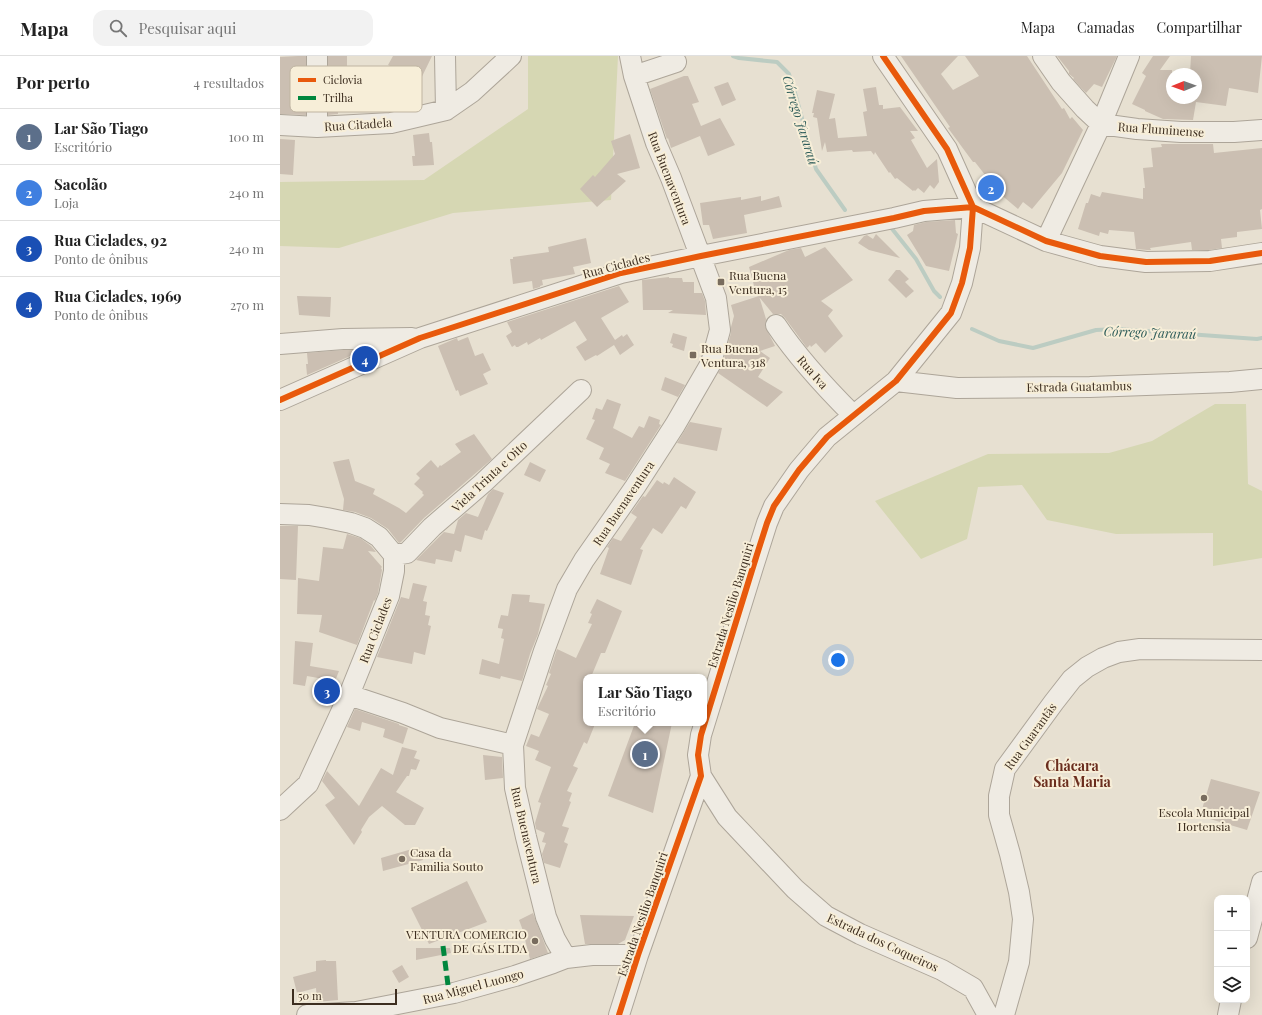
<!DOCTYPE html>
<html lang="pt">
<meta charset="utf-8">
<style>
body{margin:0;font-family:"Playfair Display",serif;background:#f2f2f2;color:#222}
.controls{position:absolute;right:12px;bottom:12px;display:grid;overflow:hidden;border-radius:8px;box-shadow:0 4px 16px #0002}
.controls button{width:36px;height:36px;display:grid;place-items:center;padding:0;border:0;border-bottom:1px solid #e0e0e0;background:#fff;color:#222;font:20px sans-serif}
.compass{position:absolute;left:886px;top:12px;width:36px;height:36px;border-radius:50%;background:#fff;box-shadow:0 4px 16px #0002;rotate:269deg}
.scale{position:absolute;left:12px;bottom:10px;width:105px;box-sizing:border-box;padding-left:4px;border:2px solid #3d2e20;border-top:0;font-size:11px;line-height:14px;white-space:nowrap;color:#3d2e20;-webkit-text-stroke:3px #f7eed8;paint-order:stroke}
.you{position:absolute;left:558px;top:604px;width:14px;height:14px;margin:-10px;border:3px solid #fff;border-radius:50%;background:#1a73e8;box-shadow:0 0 0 6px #1a73e833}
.badge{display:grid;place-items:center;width:26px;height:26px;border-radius:50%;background:#b45309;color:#fff;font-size:13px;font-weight:700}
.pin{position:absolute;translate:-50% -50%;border:2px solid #fff;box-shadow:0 1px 4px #0006}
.popup{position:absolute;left:303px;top:618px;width:124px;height:52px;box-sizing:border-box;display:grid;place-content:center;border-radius:8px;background:#fff;filter:drop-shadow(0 1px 3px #0005);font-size:13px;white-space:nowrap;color:#767676}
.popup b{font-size:15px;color:#222}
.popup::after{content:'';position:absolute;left:50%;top:100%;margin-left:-8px;border:8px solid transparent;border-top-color:#fff}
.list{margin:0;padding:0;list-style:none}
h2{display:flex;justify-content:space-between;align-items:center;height:52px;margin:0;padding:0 16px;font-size:17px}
h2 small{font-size:13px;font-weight:400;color:#767676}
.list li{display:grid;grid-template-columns:26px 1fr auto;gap:12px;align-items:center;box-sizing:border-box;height:56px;padding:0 16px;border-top:1px solid #e0e0e0}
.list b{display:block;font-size:15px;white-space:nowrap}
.list p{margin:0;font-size:13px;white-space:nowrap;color:#767676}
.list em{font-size:13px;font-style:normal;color:#767676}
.icon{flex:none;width:22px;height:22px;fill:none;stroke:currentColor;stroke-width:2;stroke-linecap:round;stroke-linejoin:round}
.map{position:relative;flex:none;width:982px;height:959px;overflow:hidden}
header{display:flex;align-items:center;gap:24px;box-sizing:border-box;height:56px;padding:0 20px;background:#fff;border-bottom:1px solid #e0e0e0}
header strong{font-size:19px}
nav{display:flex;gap:22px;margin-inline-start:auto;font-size:14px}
.search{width:280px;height:36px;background:#f2f2f2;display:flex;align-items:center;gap:10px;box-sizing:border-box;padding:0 14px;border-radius:12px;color:#767676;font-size:15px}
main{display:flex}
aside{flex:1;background:#fff}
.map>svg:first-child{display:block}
.green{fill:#d6d7b3}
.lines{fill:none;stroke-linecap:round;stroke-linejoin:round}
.stream{stroke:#bcccc2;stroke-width:4}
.building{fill:#cbbfb2}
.minor-casing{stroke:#ada599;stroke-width:22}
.minor{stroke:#efebe3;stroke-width:20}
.quiet{stroke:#00873e;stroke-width:5;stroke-dasharray:10 5;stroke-linecap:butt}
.cycleway-casing{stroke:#f7eed8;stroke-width:8}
.cycleway{stroke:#e8590c;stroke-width:6}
.poi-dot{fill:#786c5e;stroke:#f7eed8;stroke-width:1.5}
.labels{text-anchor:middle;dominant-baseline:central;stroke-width:4;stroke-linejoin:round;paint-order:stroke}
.street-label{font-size:12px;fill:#3d2e20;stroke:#f7eed8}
.poi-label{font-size:12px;fill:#3d2e20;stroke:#f7eed8;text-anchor:start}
.water-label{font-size:13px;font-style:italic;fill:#2f5d5a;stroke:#f7eed8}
.quarter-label{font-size:14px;font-weight:bold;fill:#6b2e1e;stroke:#f7eed8}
.key{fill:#f7eed8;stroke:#bfb4a1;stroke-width:1}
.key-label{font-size:11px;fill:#3d2e20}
</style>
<header>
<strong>Mapa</strong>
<div class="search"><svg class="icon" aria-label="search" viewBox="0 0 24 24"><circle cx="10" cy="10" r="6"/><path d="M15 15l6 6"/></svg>Pesquisar aqui</div>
<nav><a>Mapa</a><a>Camadas</a><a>Compartilhar</a></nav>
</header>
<main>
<aside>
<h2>Por perto<small>4 resultados</small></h2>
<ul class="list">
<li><span class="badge" style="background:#5c6f8a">1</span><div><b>Lar São Tiago</b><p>Escritório</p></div><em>100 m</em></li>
<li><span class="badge" style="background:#3f7fe0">2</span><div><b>Sacolão</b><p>Loja</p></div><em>240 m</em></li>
<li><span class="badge" style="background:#1a4fb4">3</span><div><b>Rua Ciclades, 92</b><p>Ponto de ônibus</p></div><em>240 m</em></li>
<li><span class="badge" style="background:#1a4fb4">4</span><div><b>Rua Ciclades, 1969</b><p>Ponto de ônibus</p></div><em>270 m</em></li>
</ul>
</aside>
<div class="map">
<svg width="982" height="959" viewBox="0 0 982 959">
<rect width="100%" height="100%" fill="#e7e0d1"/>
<path class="green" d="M248,0H338L331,144L173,157L59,192L0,190V126L144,124L248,53Z
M935,348H966L968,428L982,435V502L933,510V477L836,478L767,464L742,429L698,431L687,483L641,503L595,445L708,398L829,397L872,385Z"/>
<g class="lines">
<path class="stream" d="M453,0L459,2L497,6L509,18L515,37L536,113L565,154
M609,169L636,203L654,235L660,241
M692,273L719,285L753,292L816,274L838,273L977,283L982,282"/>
</g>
<path class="building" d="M18,0H26V59L0,58V1Z
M48,0H67V12H57L58,58L48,59Z
M113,0H152L135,35L121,28L125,18L108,9Z
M621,0H678L661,18L673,34L699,20L685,0H747L782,53L784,52L790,63L792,61L803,74L782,117L752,153L743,146L738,153L719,137L695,106H693L668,72L670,71Z
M777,0H837L822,31L814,28L806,37L793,23L794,22L789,18V15Z
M873,0H890L880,14H892V42H916V18H910L911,0H982L978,37L949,32L946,50L916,46L913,64L883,63L865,55V54L852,48L866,20L862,17Z
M404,20H408L419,46L412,48L421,70L440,62L455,89L428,100L420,80L391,92L388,82L387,83L370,33Z
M448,26L456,44L442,50L434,31Z
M596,31L599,49H603V53L620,51L638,75H630L635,82L631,84L647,112L657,103L659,126L654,133L650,129L644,137L638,132L635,135L634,134L633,135L617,122L615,123L610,116L609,117L595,96L594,99L591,95L573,96L572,94L547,96L545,86L542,95L537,62L533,61L534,57H532L537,34L555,38L549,63L555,62L558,82L587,80L583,56L587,55L583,33Z
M149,77L150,86H152L154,109L133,110L132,100H135L133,79Z
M350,78L360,112L337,118L346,125L317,151L300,133L313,119L315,121L335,98L331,85Z
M0,83L15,84L13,119L0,118Z
M881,88H933L934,97L982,92V153L980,154L982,173L957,176V181L941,183L942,192L929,194H912L911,186L870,192L871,194H867L856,193L854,176L829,174L828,178L820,176L819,180L798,173L806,147H808L811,138L820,141L822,136L863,143V132H865L863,112L873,111L871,92L882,91Z
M481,140V145L499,140L502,151L464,159L467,177L433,183L429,169H423L420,147L461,141V144Z
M675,164L676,177L678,178L669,215L646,210L627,179L633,175L634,169L646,166Z
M596,178L620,202L589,194L578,187L584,180L587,179L593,183Z
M306,182L311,207L293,211L295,218L262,224L263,229L260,230V231L253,233L252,225L233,228L230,203H233V201L269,196L268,191Z
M545,191L573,224L541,245L553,254L548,260L563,280L545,297L536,287L531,291L530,289L527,292L505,262L501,258H493L476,237L469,211L509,194L521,192L525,201Z
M616,214H620L629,223L625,226L634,235L626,242L608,224Z
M389,221V222H402L403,226H414V237H422L425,245L426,259L388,257L393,254H363L362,224Z
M339,230L349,246L321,262L335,284L342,279L343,281L347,278L354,289L340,299L334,289L317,300L316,299L305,305L296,291L307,284L295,265L261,284L260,282L248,289L247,286L238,291H236L235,289L232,291L226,280L232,276L227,266Z
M17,240L51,241L50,261L19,259Z
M479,240L486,263L485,270L495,290L480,295L490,302L478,321L503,336L487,351L438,317L442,310L451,277V271L454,260L451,249Z
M393,277L407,281L404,295L392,291L393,288L390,287Z
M188,281L195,300L203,297L211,314L203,318L208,328L180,340L178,334L176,335L158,290L177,282L178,285Z
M64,294H84L27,319L26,308H28L27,297Z
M385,321L405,329L398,341L381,334Z
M327,343L341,348L333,372L352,382L359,370L364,372L369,360L380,364L379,368L381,369L345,425L325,417L330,408L319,403L324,392L306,383L315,364L312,363L316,352L322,354Z
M410,366L442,372L437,395L397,387Z
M194,378L212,403L144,462L121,486L119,487L108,473L91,462L75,456L63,454L64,443L53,406L69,403L75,425L95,433L93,438L119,452L126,457L144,439L142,437L143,436L134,428L140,422L136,418L151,404L158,412L160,409L161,410L181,396L175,388Z
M250,406L266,414L260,426L244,419Z
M394,421L416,436L406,453L401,450L382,478L373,472L360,493L363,494L351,529L320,518L329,492L327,491L333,482L341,485L357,461L351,457L363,440L365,441L377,424L383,428L384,426L389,429Z
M213,433L224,437L207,475L205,474L202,484L185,479L181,496L175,494L172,506L156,503L155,508L136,504L164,476L174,478L178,464L186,457L198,461L208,438Z
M0,470H18L16,524L0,523Z
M67,478L80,482L91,490L96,496L88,495L102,511L101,512L102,514L98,537L95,545L94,544L77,589L39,576L42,559L17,558L18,522L39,525L43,491L63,493Z
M133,527L147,530L143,545L147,546L145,559L150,560L148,569L151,570L145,599L134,596L132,608L97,601L121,541L129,543Z
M232,538L250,539L249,546L265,548L258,578L250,598L242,625L221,620L220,623L199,618L202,603L219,608L224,583L221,582L223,573L218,572V570L221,559L228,560Z
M317,543L342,555L325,597H321L311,621H306V667L315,668L307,688L304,686L293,710L298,712L287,735L292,737L289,745L291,746L282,770L289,772L284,786L288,788L280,812L264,807L262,798L266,787L262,786L265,777L256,773L255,767L261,747L258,746L271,711L255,704L259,695L246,690L251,678L259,681L269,658L257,653L268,630L266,629L271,618L269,617L277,593L296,602L312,568L308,567L312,558L310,557Z
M15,585L33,587L30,610L59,615L55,625L27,620L25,630L13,628Z
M75,653L119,668V669L128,672L123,688L103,681L105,673L82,666L80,675L67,671Z
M355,667H392L373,757L328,740Z
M122,691L137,695L134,702L140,704L136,714L131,713L129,720H127L116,736L144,752L135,769H125L102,750L89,761L81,774L82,776L74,789L45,749L55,742L42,725L47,715L79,750L101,712L113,719Z
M203,699L222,701L223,722L205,724Z
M931,723L980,736L967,774L920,760Z
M139,791L143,804L103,815L101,802Z
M187,825L207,866L149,888L131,852Z
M253,857L268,897L250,903L242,872L239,864Z
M300,859L354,860L345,884L338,888H305Z
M136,892H170L171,897L136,904Z
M46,904V905H56L58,944L37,946L36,932L17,937L13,921L36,915V905Z
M122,909L129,921L119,927L112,915Z"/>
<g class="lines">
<defs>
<path id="minor" d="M37,0V71
M165,0L166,54
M763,0L781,26L805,53L821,68L857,73L901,76H954L982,74
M354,20L396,6
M0,69L37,71L111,67L166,54L192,36L231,0
M766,185L821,68L849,0
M496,269C518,302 545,331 573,359
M0,288L63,283L132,282
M616,325L677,332L810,331L950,326L982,323
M0,344L140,282L341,217L421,200L614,162L644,155L693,151L766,185L820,200L866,206L930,205L982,197
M0,458L29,459L47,462L71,467L85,472L99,481L114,499V515L109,540L69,639L28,728L0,754
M114,499L127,497L152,471L203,427L301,334
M69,639L123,657L160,672L233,689
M421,720L447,761L515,833L546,860L580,878L662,914L693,932L708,959
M967,882L982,826
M286,902L275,883L266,861L246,781L235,732L233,689L264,595L287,533L304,504L355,431L395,369L431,307L440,274L436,242L391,122L376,87L354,20L350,0
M27,959L76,956L174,937L235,920L273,907L286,902L312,899H358
M339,959L358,899L421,720L418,699L421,679L473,511L487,467L494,450L519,414L547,381L616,325L671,257L682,227L690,192L693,151L667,93L603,0
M724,959L739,906L743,863L739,836L730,798L719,759V740L725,713L774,646L792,623L807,611L823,602L839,596L860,593L982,594
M948,959L951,944"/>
</defs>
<use href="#minor" class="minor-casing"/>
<use href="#minor" class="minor"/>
<path class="quiet" d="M163,890L168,929"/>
<defs>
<path id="cycleway" d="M0,344L140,282L341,217L421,200L614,162L644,155L693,151L766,185L820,200L866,206L930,205L982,197
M339,959L358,899L421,720L418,699L421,679L473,511L487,467L494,450L519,414L547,381L616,325L671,257L682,227L690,192L693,151L667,93L603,0"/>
</defs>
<use href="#cycleway" class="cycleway-casing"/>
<use href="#cycleway" class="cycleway"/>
</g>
<g class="poi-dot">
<rect x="437" y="222" width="8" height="8" rx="2"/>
<rect x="409" y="295" width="8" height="8" rx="2"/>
<circle cx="924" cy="742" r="4"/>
<circle cx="122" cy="803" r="4"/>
<circle cx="255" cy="885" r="4"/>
</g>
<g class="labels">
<g class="street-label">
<text transform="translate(78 68) rotate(-4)">Rua Citadela</text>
<text transform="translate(881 73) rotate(4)">Rua Fluminense</text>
<text transform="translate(390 122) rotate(69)">Rua Buenaventura</text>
<text transform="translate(336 209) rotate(-15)">Rua Ciclades</text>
<text transform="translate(533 316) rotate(49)">Rua Iva</text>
<text transform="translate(799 330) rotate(-1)">Estrada Guatambus</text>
<text transform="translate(209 420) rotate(-43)">Viela Trinta e Oito</text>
<text transform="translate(343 447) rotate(-56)">Rua Buenaventura</text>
<text transform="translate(450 549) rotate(-73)">Estrada Nesilio Banquiri</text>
<text transform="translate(95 574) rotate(-69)">Rua Ciclades</text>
<text transform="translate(750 680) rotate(-54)">Rua Guarantãs</text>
<text transform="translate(247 779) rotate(77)">Rua Buenaventura</text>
<text transform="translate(362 858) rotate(-71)">Estrada Nesilio Banquiri</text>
<text transform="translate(603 886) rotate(25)">Estrada dos Coqueiros</text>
<text transform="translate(193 930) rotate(-15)">Rua Miguel Luongo</text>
</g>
<g class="poi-label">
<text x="449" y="219">Rua Buena<tspan x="449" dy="14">Ventura, 15</tspan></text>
<text x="421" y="292">Rua Buena<tspan x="421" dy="14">Ventura, 318</tspan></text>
<text x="924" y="756" text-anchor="middle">Escola Municipal<tspan x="924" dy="14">Hortensia</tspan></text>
<text x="130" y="796">Casa da<tspan x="130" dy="14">Familia Souto</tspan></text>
<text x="247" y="878" text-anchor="end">VENTURA COMERCIO<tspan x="247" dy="14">DE GÁS LTDA</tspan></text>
</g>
<g class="water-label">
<text transform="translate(521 64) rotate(73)">Córrego Jararaú</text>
<text transform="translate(870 276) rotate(2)">Córrego Jararaú</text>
</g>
<g class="quarter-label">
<text x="792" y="709">Chácara<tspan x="792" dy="16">Santa Maria</tspan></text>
</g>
</g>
<rect x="10" y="10" width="132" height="46" rx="6" class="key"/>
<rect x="18" y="22" width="18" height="4" fill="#e8590c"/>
<rect x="18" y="40" width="18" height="4" fill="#00873e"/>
<g class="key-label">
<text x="43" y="28">Ciclovia</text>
<text x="43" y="46">Trilha</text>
</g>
</svg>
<div class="controls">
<button>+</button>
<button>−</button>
<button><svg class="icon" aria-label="layers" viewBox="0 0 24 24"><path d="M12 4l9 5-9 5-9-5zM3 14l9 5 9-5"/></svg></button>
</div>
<svg class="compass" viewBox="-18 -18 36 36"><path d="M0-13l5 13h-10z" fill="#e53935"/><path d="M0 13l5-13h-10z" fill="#767676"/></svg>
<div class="scale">50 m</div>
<div class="you"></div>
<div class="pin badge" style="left:365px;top:698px;background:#5c6f8a">1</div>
<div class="popup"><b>Lar São Tiago</b>Escritório</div>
<div class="pin badge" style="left:711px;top:132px;background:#3f7fe0">2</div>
<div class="pin badge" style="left:47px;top:635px;background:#1a4fb4">3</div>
<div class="pin badge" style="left:85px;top:303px;background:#1a4fb4">4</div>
</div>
</main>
